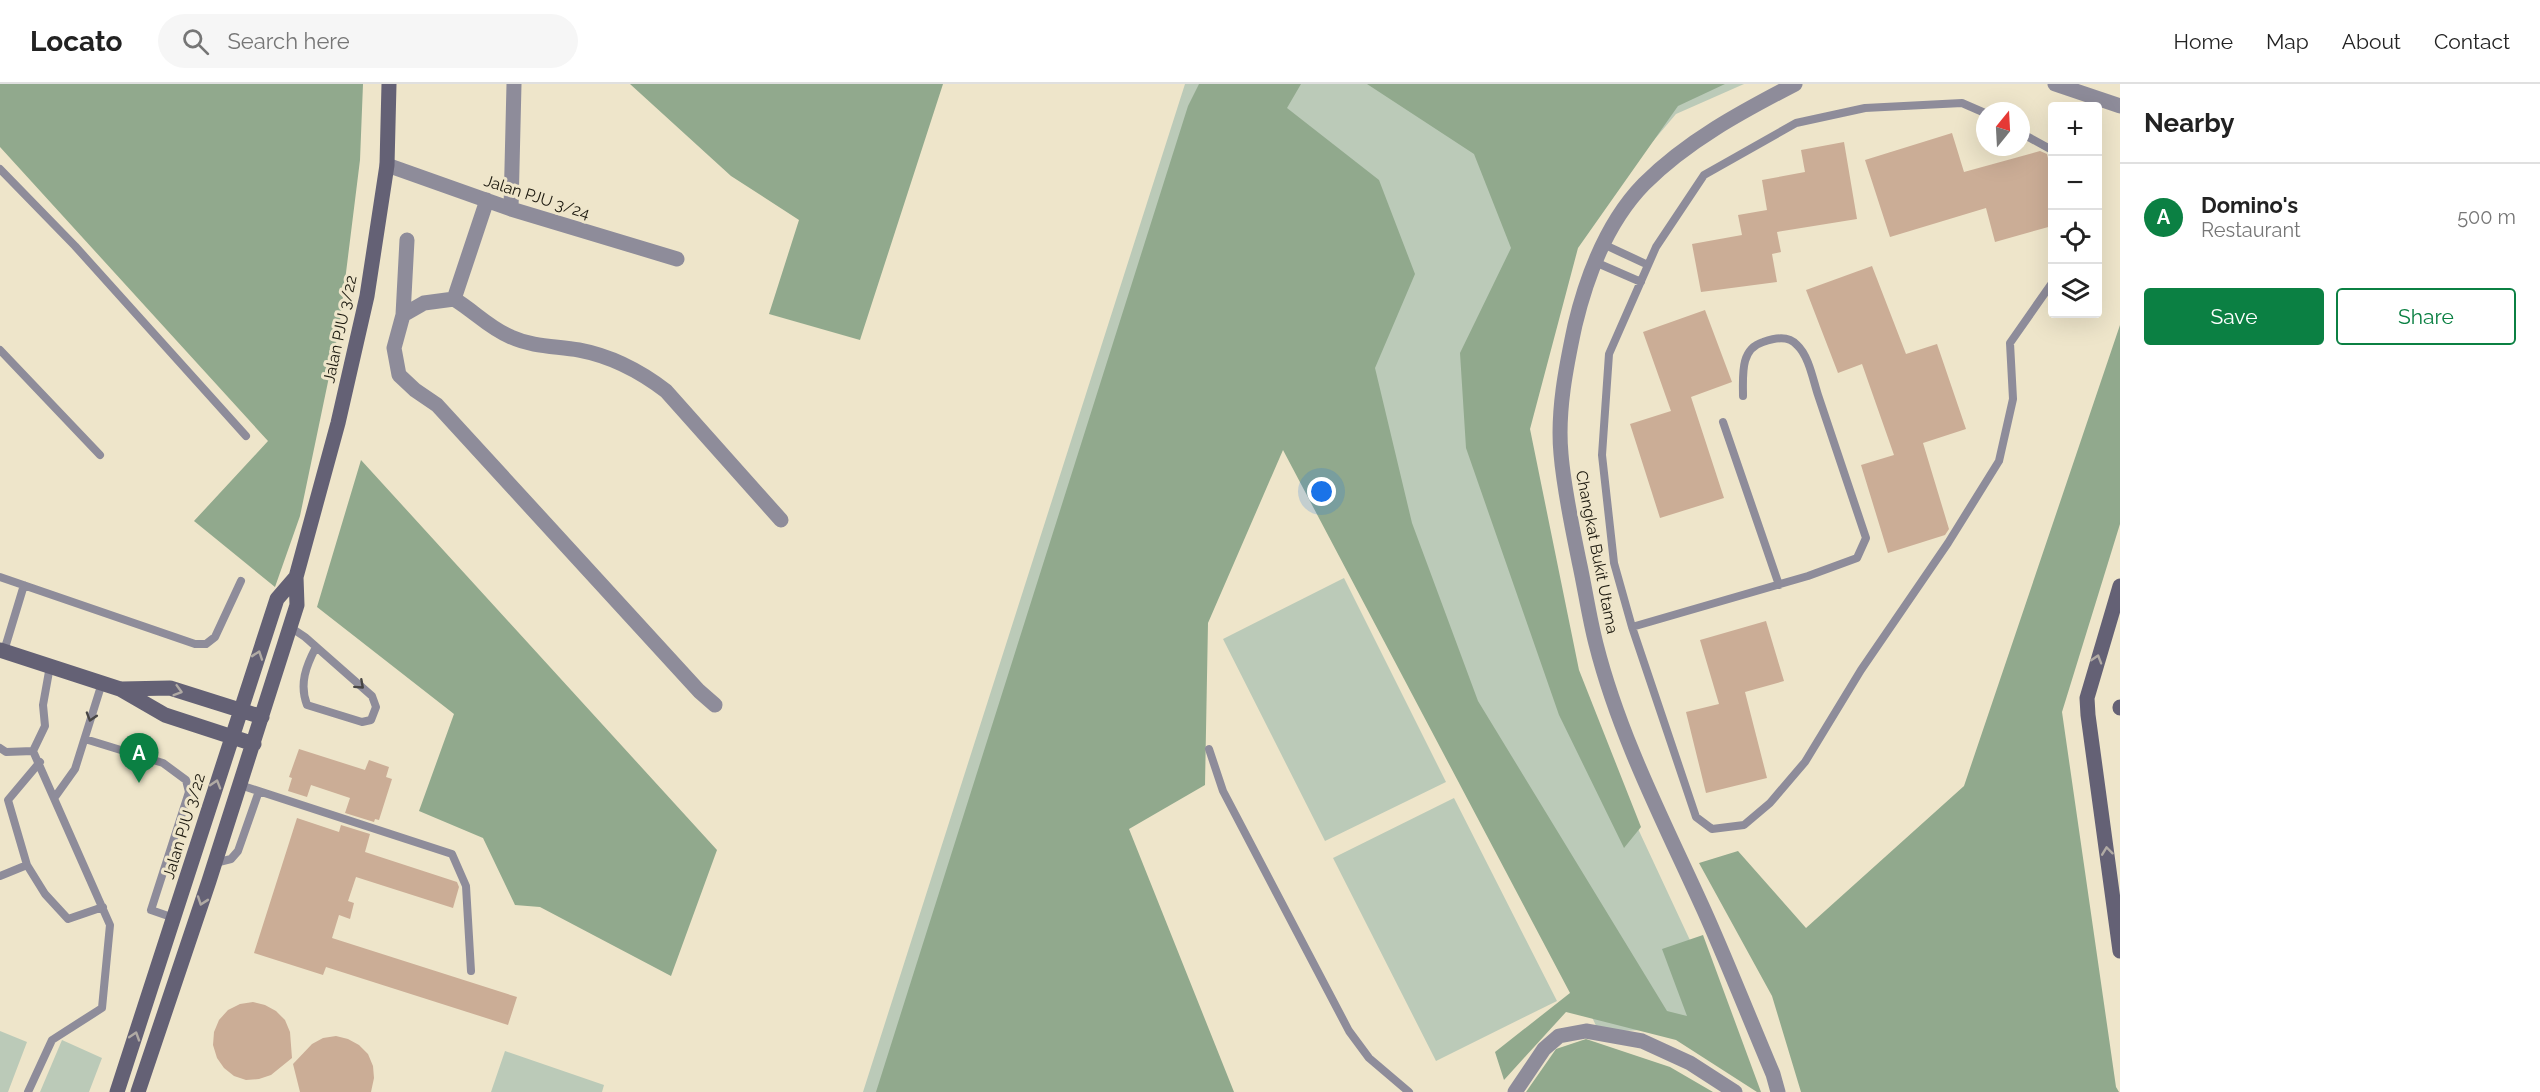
<!DOCTYPE html>
<meta charset="utf-8">
<style>
body{margin:0;font-family:Raleway,sans-serif;background:#f6f6f6;color:#222}
.controls{position:absolute;right:18px;top:18px;display:grid;overflow:hidden;border-radius:6px;box-shadow:0 6px 24px #0002}
.controls button{width:54px;height:54px;display:grid;place-items:center;padding:0;border:0;border-bottom:2px solid #e0e0e0;background:#fff;color:#222;font:30px sans-serif}
.compass{position:absolute;left:1976px;top:18px;width:54px;height:54px;border-radius:50%;background:#fff;box-shadow:0 6px 24px #0002;rotate:18deg}
.you{position:absolute;left:1322px;top:408px;width:21px;height:21px;margin:-15px;border:4px solid #fff;border-radius:50%;background:#1a73e8;box-shadow:0 0 0 9px #1a73e833}
.badge{display:grid;place-items:center;width:39px;height:39px;border-radius:50%;background:#0b8043;color:#fff;font-size:20px;font-weight:700}
.pin{position:absolute;translate:-50% -50px;filter:drop-shadow(0 2px 3px #0008)}
.pin::after{content:'';position:absolute;top:32px;width:21px;height:18px;background:inherit;clip-path:polygon(0 0,100% 0,50% 100%)}
.list{margin:0;padding:0;list-style:none}
h2{display:flex;justify-content:space-between;align-items:center;height:78px;margin:0;padding:0 24px;font-size:26px}
h2 small{font-size:20px;font-weight:400;color:#767676}
.list li{display:grid;grid-template-columns:39px 1fr auto;gap:18px;align-items:center;box-sizing:border-box;height:108px;padding:0 24px;border-top:2px solid #e0e0e0}
.list b{display:block;font-size:22px;white-space:nowrap}
.list p{margin:0;font-size:20px;white-space:nowrap;color:#767676}
.list em{font-size:20px;font-style:normal;color:#767676}
.actions{display:flex;gap:12px;padding:18px 24px}
.actions a{flex:1;padding:14px 0;border:2px solid #0b8043;border-radius:6px;text-align:center;font-size:21px;color:#0b8043}
.actions .main{background:#0b8043;color:#fff}
.icon{flex:none;width:33px;height:33px;fill:none;stroke:currentColor;stroke-width:2;stroke-linecap:round;stroke-linejoin:round}
.map{position:relative;flex:none;width:2120px;height:1008px;overflow:hidden}
header{display:flex;align-items:center;gap:36px;box-sizing:border-box;height:84px;padding:0 30px;background:#fff;border-bottom:2px solid #e0e0e0}
header strong{font-size:28px}
nav{display:flex;gap:33px;margin-inline-start:auto;font-size:21px}
.search{width:420px;height:54px;background:#f6f6f6;display:flex;align-items:center;gap:15px;box-sizing:border-box;padding:0 21px;border-radius:33px;color:#767676;font-size:22px}
main{display:flex}
aside{flex:1;background:#fff}
.map>svg:first-child{display:block}
.green{fill:#bbcab8}
.forest{fill:#91a98d}
.building{fill:#cbad96}
.lines{fill:none;stroke-linecap:round;stroke-linejoin:round}
.lane{stroke:#8e8c9a;stroke-width:8}
.street{stroke:#8e8c9a;stroke-width:15}
.secondary{stroke:#646175;stroke-width:15}
.oneway{stroke:#b0aaa4}
.oneway2{stroke:#484645}
.labels{text-anchor:middle;dominant-baseline:central;stroke-width:6;stroke-linejoin:round;paint-order:stroke}
.street-label{font-size:16px;fill:#1a170d;stroke:#eee5ca}
</style>
<header>
<strong>Locato</strong>
<div class="search"><svg class="icon" aria-label="search" viewBox="0 0 24 24"><circle cx="10" cy="10" r="6"/><path d="M15 15l6 6"/></svg>Search here</div>
<nav><a>Home</a><a>Map</a><a>About</a><a>Contact</a></nav>
</header>
<main>
<div class="map">
<svg width="2120" height="1008" viewBox="0 0 2120 1008">
<rect width="100%" height="100%" fill="#eee5ca"/>
<path class="green" d="M1185,0H1744L1676,30L1561,166L1518,352L1584,629L1730,942L1599,948L1305,327L1231,348L1099,725L1171,1008H863Z
M1344,494L1446,698L1325,757L1223,555Z
M1454,714L1557,917L1436,977L1333,774Z
M0,947L27,958L8,1008H0Z
M62,956L102,974L89,1008H40Z
M505,967L604,1001L602,1008H491Z"/>
<path class="forest" d="M0,0H363L360,76L339,245L300,432L275,503L194,437L268,357L0,63Z
M630,0H943L860,256L769,230L799,136L731,92Z
M1199,0H1301L1287,24L1379,96L1415,190L1375,284L1412,439L1478,617L1667,927L1687,932L1662,865L1703,851L1761,1008H1757L1676,956L1566,928L1504,996L1495,968L1570,909L1283,366L1208,539L1205,701L1129,745L1234,1008H876L1188,22Z
M1367,0H1725L1678,22L1578,164L1530,345L1579,586L1641,743L1624,764L1559,631L1466,364L1460,269L1511,164L1474,70Z
M2120,241V440L2062,628L2116,1003L2119,1008H1801L1772,912L1699,779L1738,767L1806,844L1964,702Z
M361,376L717,766L671,892L540,823L515,821L483,754L419,727L454,630L317,523Z
M1586,955L1670,983L1713,1008H1526L1556,965Z"/>
<path class="building" d="M1952,49L1964,88L2040,67L2047,70L2052,91V142L1995,158L1986,124L1890,153L1865,76Z
M1844,58L1857,135L1777,148L1781,168L1772,170L1777,198L1701,208L1692,160L1742,151L1738,131L1767,126L1762,96L1805,88L1801,66Z
M1872,182L1906,270L1937,260L1966,345L1923,359L1949,445L1945,451L1888,469L1861,381L1894,371L1862,280L1838,289L1806,206Z
M1705,226L1732,298L1691,313L1724,414L1660,434L1630,340L1671,327L1643,248Z
M1766,537L1784,597L1745,608L1767,694L1706,709L1686,628L1719,620L1700,556Z
M299,665L365,686L369,676L389,683L386,693L392,695L379,736L375,735L374,738L345,729L350,714L311,701L307,713L288,707L292,694L289,693Z
M297,734L339,748L341,741L370,750L365,768L457,798L459,803L453,824L356,793L348,817L354,819L350,835L339,831L332,854L517,913L508,941L326,883L323,891L254,869Z
M253,918L265,921L276,927L285,936L290,948L292,974L271,991L259,995L246,996L234,992L224,984L217,974L213,961L214,948L219,936L228,926L240,920Z
M336,952L348,955L359,961L368,970L373,982L374,994L371,1008H300L293,980L312,960L323,954Z"/>
<g class="lines">
<path class="lane" d="M1985,29L1962,19L1865,24L1796,39L1704,91L1656,163L1609,270L1602,371L1614,479L1632,543L1696,733L1712,745L1744,741L1770,719L1805,678L1861,586L1948,459L1999,377L2013,315L2010,259L2052,199
M2021,49L2052,66
M0,85L75,162L246,352
M1603,160L1648,181
M1595,178L1641,198
M0,266L100,371
M1723,338L1779,501
M0,493L195,560H206L215,553L241,497
M290,543L305,553L372,612L376,623L371,636L362,638L307,621C299,600 306,582 316,563
M1632,543L1808,492L1857,474L1866,454C1850,406 1834,359 1818,311C1813,296 1809,272 1797,261C1788,251 1775,254 1763,258C1740,265 1743,291 1743,312
M4,567L24,501
M85,655L163,679L186,696L189,708L151,826L174,834
M0,664L6,668L33,667L110,841L102,924L52,956L28,1008
M1209,665L1223,707L1349,947L1369,974L1409,1008
M33,667L45,642L43,621L50,582
M40,678L8,716L27,781L45,810L68,835L103,823
M240,701L452,770L466,802L471,887
M55,713L75,685L102,599
M215,779L231,775L238,767L259,707
M0,792L27,781"/>
<path class="street" d="M2055,0L2120,22
M387,81L511,125L677,175
M511,125L514,0
M407,156L403,231L394,264L399,291L415,306L437,321L699,607L715,621
M454,215L487,116
M403,231L424,219L454,215C474,227 489,244 511,253C533,263 556,262 579,266C611,272 640,287 666,307L781,436
M1515,1008L1544,965L1559,952L1586,947L1642,957L1690,979L1735,1008
M1778,1008L1773,990C1751,938 1730,885 1707,833C1667,744 1620,655 1596,560C1589,533 1585,504 1579,477C1572,442 1564,406 1561,370C1557,328 1566,283 1575,241C1587,191 1607,138 1644,100C1687,57 1741,28 1795,0"/>
<path class="secondary" d="M2120,502L2087,614L2088,631L2120,867
M0,566L120,605L165,631L254,660
M122,605L170,604L262,633
M2120,623V624
M117,1008L277,515L296,493
M138,1008L209,797L297,521L296,493L338,339L367,212L387,81L389,0"/>
</g>
<defs><path id="oneway-chevron" d="M-2-3.5L2.5 0L-2 3.5" fill="none" stroke-width="1.6" stroke-linecap="round" stroke-linejoin="round" transform="scale(1.5)"/></defs>
<g class="oneway">
<use href="#oneway-chevron" transform="translate(258 571) rotate(-71)"/>
<use href="#oneway-chevron" transform="translate(2097 575) rotate(-73)"/>
<use href="#oneway-chevron" transform="translate(178 607) rotate(16)"/>
<use href="#oneway-chevron" transform="translate(216 700) rotate(-73)"/>
<use href="#oneway-chevron" transform="translate(2107 767) rotate(-97)"/>
<use href="#oneway-chevron" transform="translate(202 817) rotate(109)"/>
<use href="#oneway-chevron" transform="translate(135 952) rotate(-72)"/>
</g>
<g class="oneway2">
<use href="#oneway-chevron" transform="translate(360 601) rotate(42)"/>
<use href="#oneway-chevron" transform="translate(91 633) rotate(107)"/>
</g>
<g class="labels">
<g class="street-label">
<text transform="translate(537 113) rotate(18)">Jalan PJU 3/24</text>
<text transform="translate(340 245) rotate(-78)">Jalan PJU 3/22</text>
<text transform="translate(1597 468) rotate(79)">Changkat Bukit Utama</text>
<text transform="translate(184 742) rotate(-73)">Jalan PJU 3/22</text>
</g>
</g>
</svg>
<div class="controls">
<button>+</button>
<button>−</button>
<button><svg class="icon" aria-label="locate" viewBox="0 0 24 24"><circle cx="12" cy="12" r="6"/><path d="M12 2v4M12 18v4M2 12h4M18 12h4"/></svg></button>
<button><svg class="icon" aria-label="layers" viewBox="0 0 24 24"><path d="M12 4l9 5-9 5-9-5zM3 14l9 5 9-5"/></svg></button>
</div>
<svg class="compass" viewBox="-18 -18 36 36"><path d="M0-13l5 13h-10z" fill="#e53935"/><path d="M0 13l5-13h-10z" fill="#767676"/></svg>
<div class="you"></div>
<div class="pin badge" style="left:139px;top:699px">A</div>
</div>
<aside>
<h2>Nearby<small></small></h2>
<ul class="list">
<li><span class="badge">A</span><div><b>Domino's</b><p>Restaurant</p></div><em>500 m</em></li>
</ul>
<div class="actions"><a class="main">Save</a><a>Share</a></div>
</aside>
</main>
